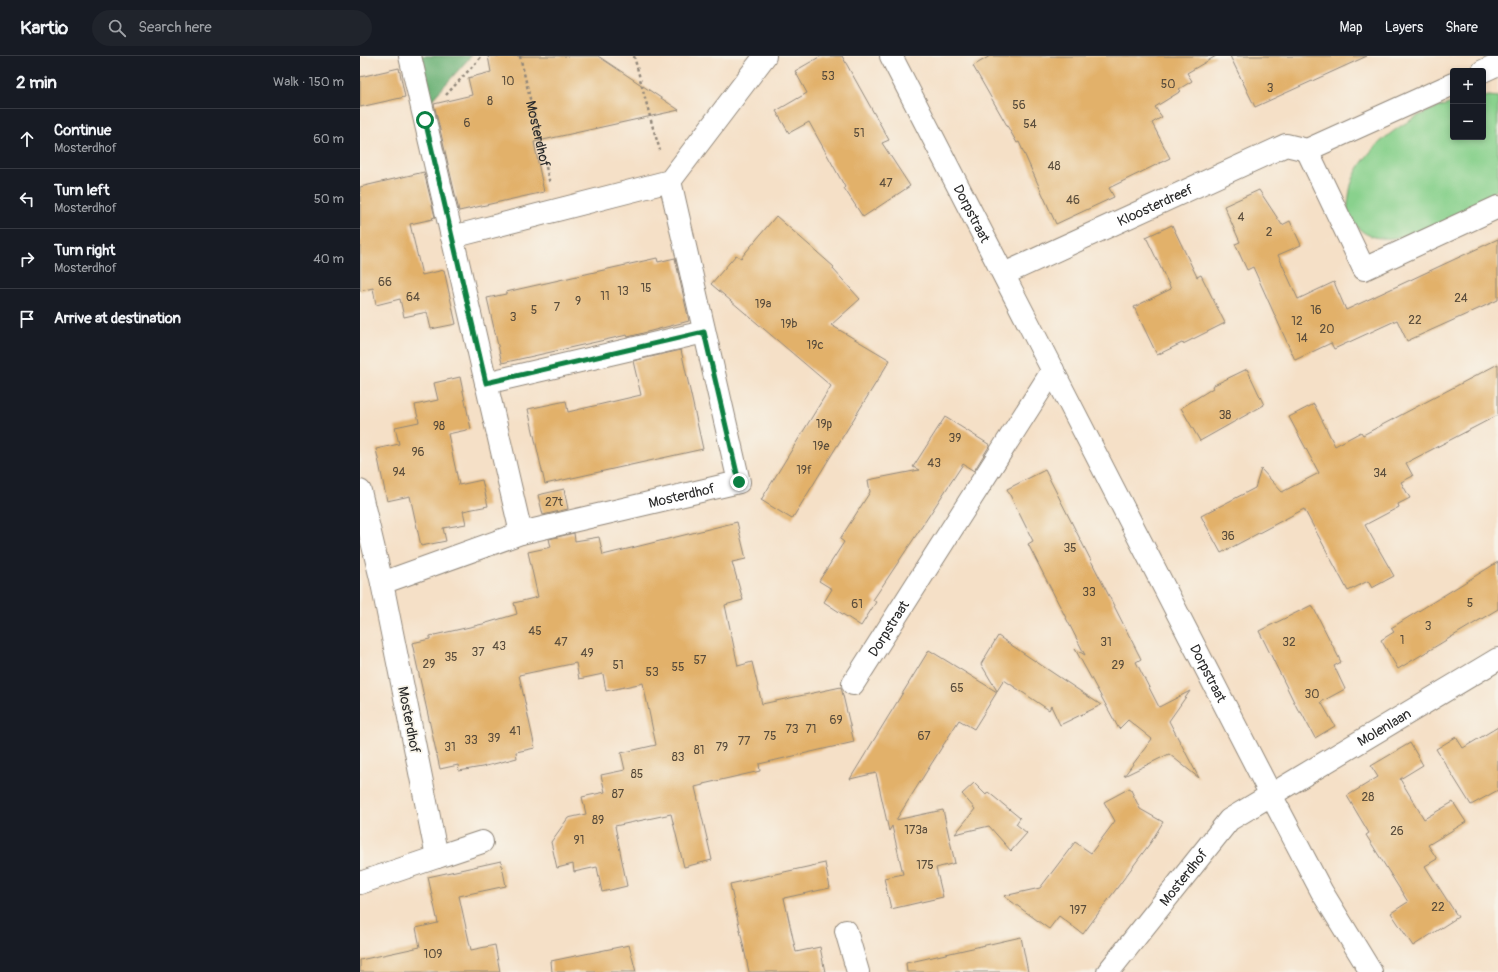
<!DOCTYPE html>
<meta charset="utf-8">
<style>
body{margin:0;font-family:Pangolin,sans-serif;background:#20242c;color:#f1f3f6}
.controls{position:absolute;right:12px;top:12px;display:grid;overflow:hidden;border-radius:4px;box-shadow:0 2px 6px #0003}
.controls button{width:36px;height:36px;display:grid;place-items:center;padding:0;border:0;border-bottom:1px solid #363941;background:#171b24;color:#f1f3f6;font:20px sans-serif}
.stop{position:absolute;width:12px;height:12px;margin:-9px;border:3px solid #0b8043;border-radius:50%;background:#fff}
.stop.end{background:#0b8043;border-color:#fff;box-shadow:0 1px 4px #0008}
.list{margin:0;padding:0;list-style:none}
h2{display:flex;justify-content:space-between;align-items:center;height:52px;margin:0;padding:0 16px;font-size:17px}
h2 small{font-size:13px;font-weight:400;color:#9ea1a6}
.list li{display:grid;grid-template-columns:26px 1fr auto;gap:12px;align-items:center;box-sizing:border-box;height:60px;padding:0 16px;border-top:1px solid #363941}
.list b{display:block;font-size:15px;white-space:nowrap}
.list p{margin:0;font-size:13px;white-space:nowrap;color:#9ea1a6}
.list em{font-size:13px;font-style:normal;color:#9ea1a6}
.icon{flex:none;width:22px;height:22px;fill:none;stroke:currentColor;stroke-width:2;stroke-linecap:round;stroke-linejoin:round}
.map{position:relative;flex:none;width:1138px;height:916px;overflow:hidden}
header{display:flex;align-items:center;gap:24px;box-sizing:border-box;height:56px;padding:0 20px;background:#171b24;border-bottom:1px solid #363941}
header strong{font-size:19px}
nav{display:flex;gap:22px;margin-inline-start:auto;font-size:14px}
.search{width:280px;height:36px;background:#20242c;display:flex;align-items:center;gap:10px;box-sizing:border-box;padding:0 14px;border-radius:22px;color:#9ea1a6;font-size:15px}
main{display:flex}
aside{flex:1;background:#171b24}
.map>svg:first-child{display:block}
.green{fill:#89d18d;stroke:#5a7e5c}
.forest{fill:#6eb378;stroke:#4c6f52}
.building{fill:#e2b16b}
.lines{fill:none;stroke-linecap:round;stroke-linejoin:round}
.minor-casing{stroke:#908679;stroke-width:24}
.tertiary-casing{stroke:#908679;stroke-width:24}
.path{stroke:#908679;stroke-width:2.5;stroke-dasharray:3 3;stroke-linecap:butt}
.minor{stroke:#fff;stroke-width:22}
.tertiary{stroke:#fff;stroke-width:22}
.route{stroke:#0b8043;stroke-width:5}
.labels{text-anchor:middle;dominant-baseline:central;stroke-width:3.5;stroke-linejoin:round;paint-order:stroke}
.number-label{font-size:12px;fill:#594c3b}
.street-label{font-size:14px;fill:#2b2b2b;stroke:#f7f3e8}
</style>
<header>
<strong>Kartio</strong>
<div class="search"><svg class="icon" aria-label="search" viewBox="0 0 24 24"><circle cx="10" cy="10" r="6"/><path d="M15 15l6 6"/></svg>Search here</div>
<nav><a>Map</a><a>Layers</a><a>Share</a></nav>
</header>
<main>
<aside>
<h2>2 min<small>Walk · 150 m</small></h2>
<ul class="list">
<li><svg class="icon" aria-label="ahead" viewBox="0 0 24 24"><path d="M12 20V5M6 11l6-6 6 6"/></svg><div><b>Continue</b><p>Mosterdhof</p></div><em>60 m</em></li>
<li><svg class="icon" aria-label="left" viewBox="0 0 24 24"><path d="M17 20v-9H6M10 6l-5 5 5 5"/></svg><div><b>Turn left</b><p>Mosterdhof</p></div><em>50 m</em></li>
<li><svg class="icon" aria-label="right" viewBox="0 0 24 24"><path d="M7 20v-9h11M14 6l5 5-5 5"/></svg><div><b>Turn right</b><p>Mosterdhof</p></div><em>40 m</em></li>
<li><svg class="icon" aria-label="arrive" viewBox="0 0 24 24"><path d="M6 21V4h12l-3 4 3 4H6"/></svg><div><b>Arrive at destination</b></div></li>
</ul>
</aside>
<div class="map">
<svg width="1138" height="916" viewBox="0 0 1138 916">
<rect width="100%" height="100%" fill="#f7f3e8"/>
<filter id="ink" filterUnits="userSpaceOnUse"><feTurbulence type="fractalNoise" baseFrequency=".025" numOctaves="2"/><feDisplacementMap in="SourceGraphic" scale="8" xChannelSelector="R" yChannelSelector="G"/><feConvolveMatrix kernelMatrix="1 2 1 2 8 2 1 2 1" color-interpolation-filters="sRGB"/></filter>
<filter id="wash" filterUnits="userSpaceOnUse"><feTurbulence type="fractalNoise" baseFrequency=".012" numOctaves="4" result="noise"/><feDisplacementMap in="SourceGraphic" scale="16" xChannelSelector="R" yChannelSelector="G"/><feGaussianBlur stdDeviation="0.9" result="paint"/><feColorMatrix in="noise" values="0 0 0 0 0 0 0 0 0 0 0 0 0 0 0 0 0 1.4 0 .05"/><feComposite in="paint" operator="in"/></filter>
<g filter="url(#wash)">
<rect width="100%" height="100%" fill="#f5e0c7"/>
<path class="green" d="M1129,40L1138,41V133C1110,153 1037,199 1003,176C996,171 991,163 987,157C988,147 989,138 991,129C1003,89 1054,56 1093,47V81H1123V41Z"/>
<path class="forest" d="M57,0H111L68,48Z"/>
<g id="blocks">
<path class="building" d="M128,0H238L319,54L174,86L184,136L99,155L74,48L112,39L108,22L131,16Z
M461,0H482L529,84L522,87L550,130L503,161L484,132L485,131L449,66L429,77L416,55L447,37L435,15Z
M630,0H856L827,17L832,25L819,33L821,35L795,51L802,61L792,67L810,102L749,132L754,141L696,168L659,86L657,87L613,10Z
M870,0H1007L895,51Z
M39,12L45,41L0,51V21Z
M64,116L75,161L72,162L73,163L50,168L62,219L84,214L96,268L71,273L67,256L44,261L40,243L16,249L13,232L0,235V131Z
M899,134L922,169L930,165L941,189L918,199L938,243L974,226L986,254L1138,183V244L1047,285L1037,264L974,293L971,287L935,304L893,211L887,214L875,188L880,186L864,150Z
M416,160L474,211L473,213L500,243L471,269L530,304L432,463L401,444L471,330L351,228L376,199L381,202Z
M812,169L837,221L841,219L865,267L823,288L822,287L797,299L774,251L811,233L786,181Z
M297,202L298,206L315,202L329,265L268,281L267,279L142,307L127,242L146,238V236Z
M321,294L343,393L185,428L168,353L206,345L208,356L281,339L273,305Z
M1138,308V359L1046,407L1053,420L1041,426L1050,442L1038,448L1039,451L1005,469L1034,520L1012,532L1008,525L988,535L944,453L861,497L841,460L895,432L901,413L922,436L959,417L929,361L954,348L975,390L1001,376L1003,379Z
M887,313L904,349L840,385L821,352L853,332L852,330Z
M100,321L111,373L88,378L99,429L122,424L128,450L103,455L106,468L83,472L86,485L61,490L50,440L27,445L16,393L39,388L35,371L59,366L55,349L78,344L74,327Z
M585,361L630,389L614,415L603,408L551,487L513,544L516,546L501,570L464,546L472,533L459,525L484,486L480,483L510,436L508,424L559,414L553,411Z
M685,414L781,603L776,606L799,651L830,635L809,665L839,722L809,698L764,720L792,683L768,664L759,673L715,593L725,599L668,488L673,485L647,433Z
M204,433L208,453L183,459L178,439Z
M377,466L386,503L372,506L383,544L365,549L378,610L392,606L402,648L481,631L494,686L399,708L400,715L343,728V729L335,731L352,804L324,811L311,758L255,770L267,830L242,836L237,811L214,816L213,808L197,812L191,786L208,762L226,758L222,741L245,736L241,719L265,714L261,697L296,689L283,627L246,635L243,618L219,623L216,607L159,619L175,692L156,696L157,702L122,711L99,715L98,709L80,713L52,587L70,583V580L123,568L157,558L154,547L178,541L168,496L191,491L189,483L214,477L215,485L239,481L243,499Z
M1138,506V553L1038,613L1021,584L1034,576L1031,572Z
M952,549L981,606L974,610L985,633L961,646L975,670L955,682L941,656H939L899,575Z
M638,580L666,599L741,649L700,669L691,650L689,654L644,624L637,635L621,608Z
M569,594L637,636L614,673L599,664L536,764L583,754L595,807L576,812L583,841L531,853L524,822L543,818L532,770L529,775L516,717L490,723Z
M1138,671V734L1111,749L1076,693L1096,681L1103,692Z
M1050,687L1063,709L1040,723L1064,763L1093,746L1106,766L1068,789L1077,803L1065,810L1098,861L1053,890L1031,857L1048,846L1006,779L1009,777L987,740L1018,721L1011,710Z
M614,727L626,739L628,736L660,762L656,768L667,777L651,795L629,770L595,778L615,753L602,738Z
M770,732L780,753L803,766L791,786L723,878L699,860L689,873L644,840L680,832L715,786L731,797L755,765L744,746Z
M141,805L146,830L99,840L111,894L135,889L140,916H0V904L60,891L56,872L78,867L68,821Z
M465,807L470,832L424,842L436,896L460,891L465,916H389L370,828Z
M661,881L668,916H547L546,907Z
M269,889L276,916H192L191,905Z"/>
</g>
</g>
<g filter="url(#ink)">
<use href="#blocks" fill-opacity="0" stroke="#908679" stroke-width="1"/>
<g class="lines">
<defs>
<g id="minor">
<path d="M1123,15L1138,8"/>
<path d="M947,94L1004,213L1138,151"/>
<path d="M92,181L310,125L405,0"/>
<path id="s2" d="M644,218L926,89L947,94L1093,28"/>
<path d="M126,327L344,276"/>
<path d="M0,435L22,527"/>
<path id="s3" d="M161,477L379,426L310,125"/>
<path id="s4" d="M493,628L693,314"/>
<path d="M77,801L122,786"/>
<path d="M0,827L77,801L22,527L161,477L50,0"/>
<path d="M486,875L498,916"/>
<path id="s5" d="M748,916L869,764L1138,603"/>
</g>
<g id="tertiary">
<path id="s6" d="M531,0L911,739L962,836L1011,916"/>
</g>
</defs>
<use href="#minor" class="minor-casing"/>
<use href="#tertiary" class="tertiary-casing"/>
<g class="path">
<path id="s1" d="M160,0L190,128"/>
<path d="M274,0L293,72L300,94"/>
<path d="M86,39L122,0"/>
</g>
<use href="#minor" class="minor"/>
<use href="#tertiary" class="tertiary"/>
</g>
</g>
<g class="lines" filter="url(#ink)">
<path class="route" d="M65,64L126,327L344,276L379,426"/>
</g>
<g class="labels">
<g class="number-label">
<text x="468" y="20">53</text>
<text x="148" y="25">10</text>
<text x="808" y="28">50</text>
<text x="910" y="32">3</text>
<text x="130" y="45">8</text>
<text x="659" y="49">56</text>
<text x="107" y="67">6</text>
<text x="670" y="68">54</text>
<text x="499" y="77">51</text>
<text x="694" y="110">48</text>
<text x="526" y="127">47</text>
<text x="713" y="144">46</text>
<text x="881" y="161">4</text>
<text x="909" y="176">2</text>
<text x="25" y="226">66</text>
<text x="286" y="232">15</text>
<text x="263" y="235">13</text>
<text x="245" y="240">11</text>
<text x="53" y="241">64</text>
<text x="1101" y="242">24</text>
<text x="218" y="245">9</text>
<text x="403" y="248">19a</text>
<text x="197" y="251">7</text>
<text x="174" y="254">5</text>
<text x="956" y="254">16</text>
<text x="153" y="261">3</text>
<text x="1055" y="264">22</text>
<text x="937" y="265">12</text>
<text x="429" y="268">19b</text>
<text x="967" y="273">20</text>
<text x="942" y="282">14</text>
<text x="455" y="289">19c</text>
<text x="865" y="359">38</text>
<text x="464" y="368">19p</text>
<text x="79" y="370">98</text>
<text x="595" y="382">39</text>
<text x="461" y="390">19e</text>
<text x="58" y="396">96</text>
<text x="574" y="407">43</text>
<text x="444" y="414">19f</text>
<text x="39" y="416">94</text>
<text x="1020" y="417">34</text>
<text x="194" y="446">27t</text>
<text x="868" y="480">36</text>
<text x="710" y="492">35</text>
<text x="729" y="536">33</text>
<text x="1110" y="547">5</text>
<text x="497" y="548">61</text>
<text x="1068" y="570">3</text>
<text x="175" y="575">45</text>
<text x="1042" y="584">1</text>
<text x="201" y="586">47</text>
<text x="746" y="586">31</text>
<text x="929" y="586">32</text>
<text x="139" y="590">43</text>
<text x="118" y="596">37</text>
<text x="227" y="597">49</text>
<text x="91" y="601">35</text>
<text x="340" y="604">57</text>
<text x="69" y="608">29</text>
<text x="258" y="609">51</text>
<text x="758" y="609">29</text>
<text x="318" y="611">55</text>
<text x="292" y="616">53</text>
<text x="597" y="632">65</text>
<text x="952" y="638">30</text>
<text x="476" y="664">69</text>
<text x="432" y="673">73</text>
<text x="451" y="673">71</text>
<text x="155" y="675">41</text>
<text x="410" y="680">75</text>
<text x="564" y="680">67</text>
<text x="134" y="682">39</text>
<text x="111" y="684">33</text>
<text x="384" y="685">77</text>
<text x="90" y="691">31</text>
<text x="362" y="691">79</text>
<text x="339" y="694">81</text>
<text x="318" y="701">83</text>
<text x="277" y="718">85</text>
<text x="258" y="738">87</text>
<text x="1008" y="741">28</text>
<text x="238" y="764">89</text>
<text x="556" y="774">173a</text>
<text x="1037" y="775">26</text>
<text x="219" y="784">91</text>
<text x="565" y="809">175</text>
<text x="1078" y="851">22</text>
<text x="718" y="854">197</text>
<text x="73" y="898">109</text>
</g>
<g class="street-label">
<text stroke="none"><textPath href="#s1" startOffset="80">Mosterdhof</textPath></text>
<text stroke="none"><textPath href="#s2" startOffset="166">Kloosterdreef</textPath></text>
<text stroke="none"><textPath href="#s6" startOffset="177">Dorpstraat</textPath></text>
<text stroke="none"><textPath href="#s3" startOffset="165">Mosterdhof</textPath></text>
<text stroke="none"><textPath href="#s4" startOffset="66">Dorpstraat</textPath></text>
<text stroke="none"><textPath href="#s6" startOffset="694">Dorpstraat</textPath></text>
<text transform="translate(49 664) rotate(79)">Mosterdhof</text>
<text stroke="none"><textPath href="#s5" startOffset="375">Molenlaan</textPath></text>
<text stroke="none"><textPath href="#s5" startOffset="121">Mosterdhof</textPath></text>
</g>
</g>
</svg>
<div class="controls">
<button>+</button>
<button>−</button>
</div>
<div class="stop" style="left:65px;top:64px"></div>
<div class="stop end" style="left:379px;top:426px"></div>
</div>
</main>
